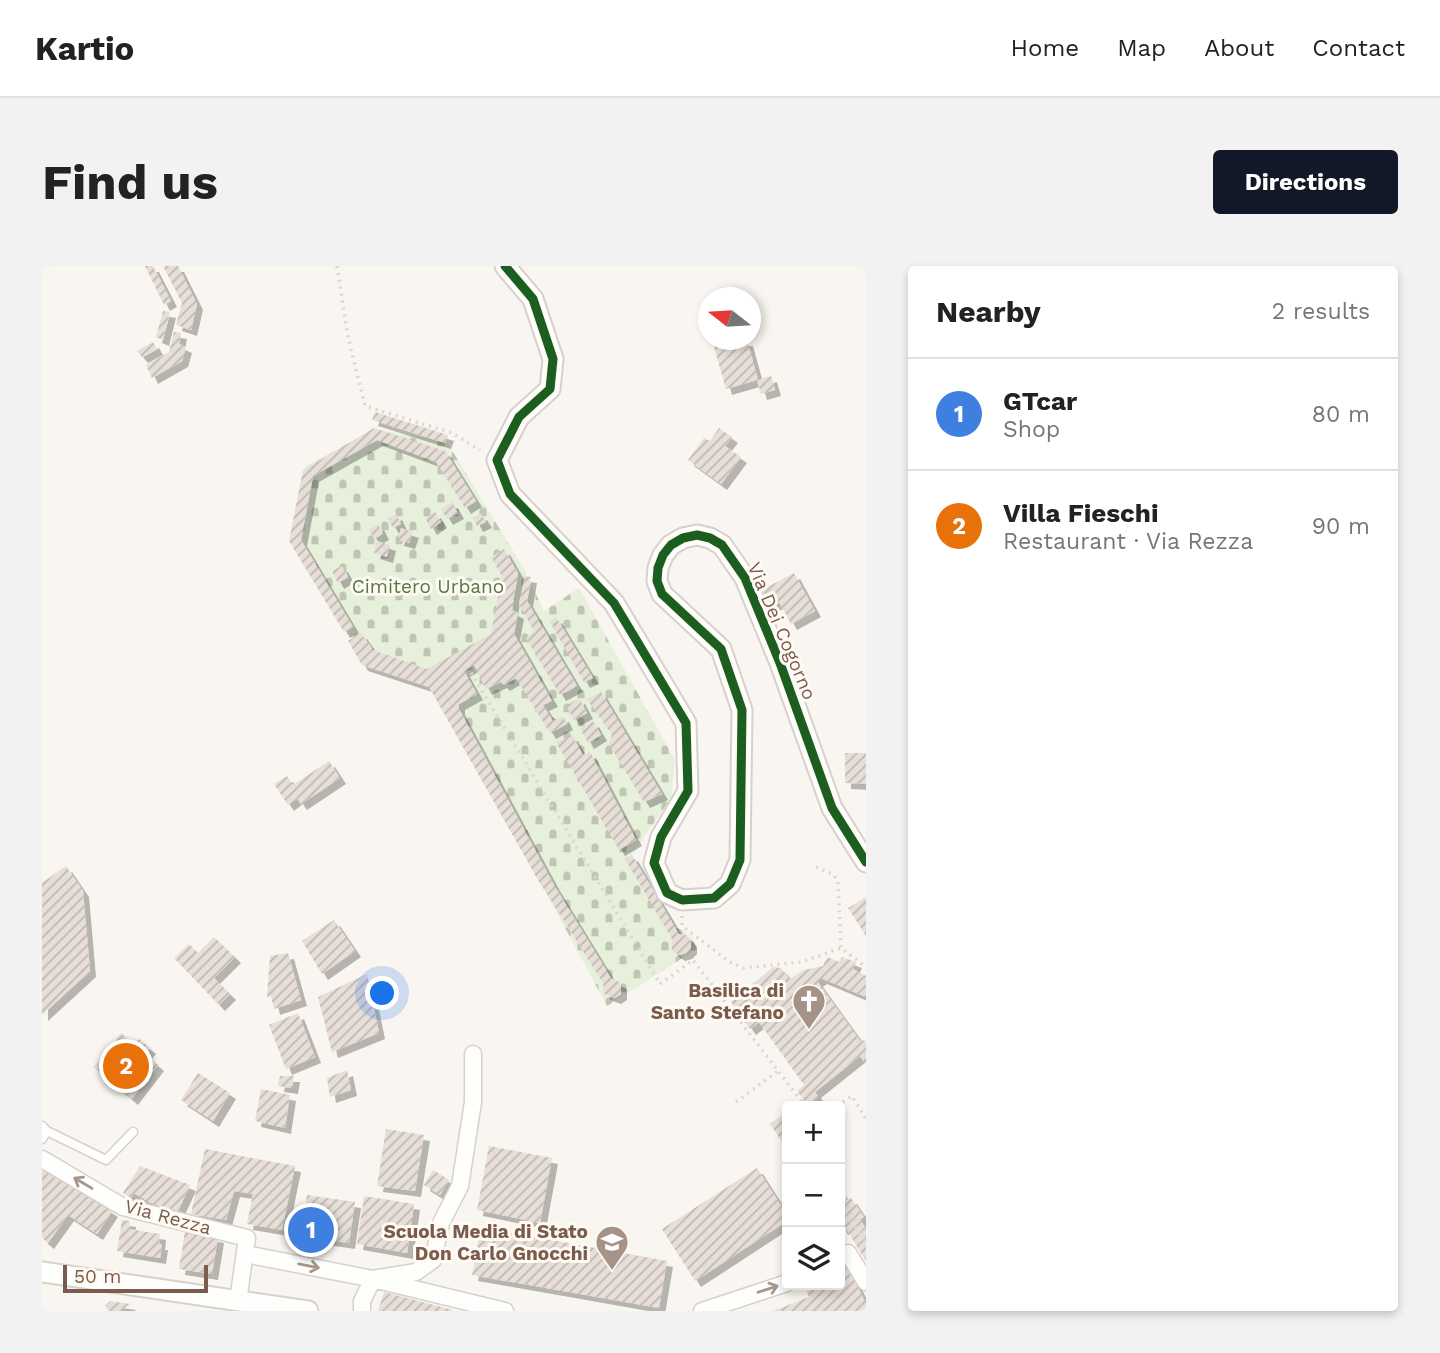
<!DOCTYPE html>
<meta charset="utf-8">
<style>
body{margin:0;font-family:"Work Sans",sans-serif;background:#f2f2f2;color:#222}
.controls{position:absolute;right:21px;bottom:21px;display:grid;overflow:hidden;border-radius:7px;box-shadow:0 4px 10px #0003}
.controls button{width:63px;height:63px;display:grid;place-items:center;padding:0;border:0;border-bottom:2px solid #e0e0e0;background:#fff;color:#222;font:35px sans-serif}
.compass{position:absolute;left:656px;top:21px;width:63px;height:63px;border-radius:50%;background:#fff;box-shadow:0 4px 10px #0003;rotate:287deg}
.scale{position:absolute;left:21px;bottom:18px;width:145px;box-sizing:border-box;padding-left:7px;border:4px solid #7a5c4d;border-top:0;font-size:19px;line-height:24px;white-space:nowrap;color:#7a5c4d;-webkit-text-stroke:5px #fffaf3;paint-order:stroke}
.you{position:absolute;left:341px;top:728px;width:24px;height:24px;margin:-18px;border:5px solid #fff;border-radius:50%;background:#1a73e8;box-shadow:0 0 0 10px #1a73e833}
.badge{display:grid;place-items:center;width:46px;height:46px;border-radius:50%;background:#111827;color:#fff;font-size:23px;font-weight:700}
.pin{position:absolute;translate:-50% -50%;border:4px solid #fff;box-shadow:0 2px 7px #0006}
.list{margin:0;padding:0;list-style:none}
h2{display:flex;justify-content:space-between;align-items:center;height:91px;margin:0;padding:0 28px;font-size:30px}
h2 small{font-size:23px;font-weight:400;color:#767676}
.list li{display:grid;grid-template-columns:46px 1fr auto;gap:21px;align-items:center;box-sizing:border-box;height:112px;padding:0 28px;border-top:2px solid #e0e0e0}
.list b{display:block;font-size:26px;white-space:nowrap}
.list p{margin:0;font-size:23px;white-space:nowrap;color:#767676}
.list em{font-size:23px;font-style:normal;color:#767676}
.icon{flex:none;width:38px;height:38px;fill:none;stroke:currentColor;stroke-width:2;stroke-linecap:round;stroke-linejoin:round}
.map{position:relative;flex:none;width:824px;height:1045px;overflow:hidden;border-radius:7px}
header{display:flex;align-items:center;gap:42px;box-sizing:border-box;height:98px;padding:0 35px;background:#fff;border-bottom:2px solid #e0e0e0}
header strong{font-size:33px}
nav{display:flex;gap:38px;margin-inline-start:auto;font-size:24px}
.intro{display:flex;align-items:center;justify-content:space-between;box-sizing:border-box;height:168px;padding:0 42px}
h1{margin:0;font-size:49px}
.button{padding:18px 32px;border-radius:7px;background:#111827;color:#fff;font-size:24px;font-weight:700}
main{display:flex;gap:42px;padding:0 42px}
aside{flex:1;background:#fff;border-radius:7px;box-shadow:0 4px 10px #0003}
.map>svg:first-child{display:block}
.cemetery{fill:url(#cemetery-stones)}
.building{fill:url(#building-hatch);filter:url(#shadow)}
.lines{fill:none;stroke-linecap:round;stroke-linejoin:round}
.service-casing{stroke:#d7d1cb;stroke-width:11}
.minor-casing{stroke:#d7d1cb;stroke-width:19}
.tertiary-casing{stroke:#d7d1cb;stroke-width:23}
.path{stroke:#dcd5d0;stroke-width:3.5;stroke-dasharray:2 5;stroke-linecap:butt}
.service{stroke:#fefefd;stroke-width:8}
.minor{stroke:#fefefd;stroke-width:16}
.tertiary{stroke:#fefefd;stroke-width:19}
.cycleway-casing{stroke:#fffaf3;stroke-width:13}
.cycleway{stroke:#1b5e20;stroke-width:9}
.oneway{stroke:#a8958b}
.labels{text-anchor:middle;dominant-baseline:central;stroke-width:6;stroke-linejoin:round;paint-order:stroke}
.park-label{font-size:19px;fill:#537a41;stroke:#fffaf3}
.street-label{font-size:19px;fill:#7a5c4d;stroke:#fffaf3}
.poi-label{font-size:19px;font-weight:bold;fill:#7a5c4d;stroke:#fffaf3;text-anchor:end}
</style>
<header>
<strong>Kartio</strong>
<nav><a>Home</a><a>Map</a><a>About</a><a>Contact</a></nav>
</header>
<div class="intro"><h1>Find us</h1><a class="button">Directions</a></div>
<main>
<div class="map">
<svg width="824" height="1045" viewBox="0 0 824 1045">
<defs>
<pattern id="cemetery-stones" width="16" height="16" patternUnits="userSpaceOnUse" patternTransform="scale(1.75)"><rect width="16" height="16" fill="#e7f0db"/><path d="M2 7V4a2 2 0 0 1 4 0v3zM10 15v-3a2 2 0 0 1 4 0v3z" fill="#c0c6b4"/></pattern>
<pattern id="building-hatch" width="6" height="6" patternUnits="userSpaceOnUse" patternTransform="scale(1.75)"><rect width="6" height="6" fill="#e6ded7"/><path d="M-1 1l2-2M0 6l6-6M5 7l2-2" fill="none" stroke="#bfb7b1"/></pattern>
<filter id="shadow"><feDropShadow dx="6" dy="6" stdDeviation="0" flood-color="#0004"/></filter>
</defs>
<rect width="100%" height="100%" fill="#f9f5f0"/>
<path class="cemetery" d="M333,163L405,176L482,303L502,345L537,322L633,494L629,532L590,589L636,662L650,671L655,683L565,740L393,420L323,395L252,269L264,200Z"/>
<path class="building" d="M103,0H111L129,35L122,39Z
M121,0H136L155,38L149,64L134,59L140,37Z
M121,45L128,46L121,74L114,71Z
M132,66L139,67L137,78L144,81L140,95L110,112L104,99L127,86Z
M670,74H705L716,114L729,110L733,124L719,128L715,114L684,123Z
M111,76L115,83L100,91L95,85Z
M333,146L406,169L403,177L330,154Z
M332,162L403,185L434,235L423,242L394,196L335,174L271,210L259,274L311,361L302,366L247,275L261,204Z
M677,162L690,171L683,180L699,191L679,218L646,194L662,172L668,175Z
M410,236L416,247L405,253L399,243Z
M393,246L399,256L389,263L383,252Z
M354,248L359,258L351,262L346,253Z
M439,248L444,256L435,260L431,252Z
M336,258L341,268L332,273L327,264Z
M359,262L371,266L367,277L356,274Z
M335,275L348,279L345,291L332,287Z
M462,283L476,307L470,344L476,347L472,368L510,435L501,439L511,455L521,450L525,458L508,467L474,412L462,419L459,416L444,423L432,399L422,405L435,428L417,438V443L512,619L569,712L579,717V728L573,732L562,728L561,717L496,614L387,421L320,399L306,375L319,367L331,384L385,403L449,368L460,310L449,291Z
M300,300L306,311L296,317L290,305Z
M752,307L773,345L749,358L737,336L730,340L720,324Z
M483,310L489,311L485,335L535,420L518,429L484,372L492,365L477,338Z
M514,351L551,412L542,416L508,356Z
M559,426L620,528L602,536L567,478L570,469L545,433Z
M537,432L545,447L532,454L524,440Z
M551,455L559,469L546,477L538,462Z
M530,469L541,489L548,486L594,574L577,584L514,476Z
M803,487H824V518L803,517Z
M287,495L298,512L259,538L255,532L246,539L232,518L245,510L251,519Z
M590,589L637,668L644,669L649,675V682L644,687L637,689L630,684V673L583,593Z
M24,600L41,625L48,705L0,749V617Z
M824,631V670L806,642Z
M292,654L313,685L280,708L260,675Z
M172,671L193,691L172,712L188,728L177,739L132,692L147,678L156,687Z
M246,687L259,734L232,743L229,730L225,731L228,690Z
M785,691L797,696L800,691L814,696L811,703L824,710V731L779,712L775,715L819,776L822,774L824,777V794L822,796L818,790L773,826L776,831L765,839L755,825L762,819L717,756L708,763L689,736L731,701L739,702L748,713L762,704L781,700Z
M325,708L337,767L290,786L276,731Z
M256,747L273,791L244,803L227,759Z
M79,767L92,778L97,773L108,782L103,788L116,799L90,833L52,801Z
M305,804L309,824L288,831L285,812Z
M156,807L188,827L171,855L139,834Z
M238,810H252L250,822L236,820Z
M219,823L248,829L243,862L213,855Z
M745,846V883L728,858Z
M344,863L382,869L373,925L335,920Z
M447,880L510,892L498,957L435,944Z
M163,883L253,900L240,964L205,958L211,928L192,925L184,954L149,948Z
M98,900L148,919L135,947L107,936L92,927L89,932L81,927Z
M0,901L70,945L55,968L26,949L6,977L0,972Z
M715,902L745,949V955L653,1015L620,963Z
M391,904L407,914L398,929L382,919Z
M798,924L804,934L809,932L822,951L818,953L824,963V995L803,961L800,963L798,959Z
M265,929L313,936L307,977L260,970Z
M322,930L372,938L365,987L315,978Z
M80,954L88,955L87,963L118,968L117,978H120L118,992L75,985Z
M439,961L625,995L617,1042L430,1009Z
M143,965L176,971L170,1008L137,1003Z
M804,997L824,1038V1045H731L767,1031L762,1019H798V1001Z
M342,1026L411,1044L410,1045H336Z
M68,1035L88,1038L78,1045H67L63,1040Z"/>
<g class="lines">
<defs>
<path id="service" d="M0,860L5,865L0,873
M5,865L64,894L91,866"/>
<path id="minor" d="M0,893L81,941L205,972L196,1035
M203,988L331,1013L463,1045
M798,991L806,987L824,1016
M331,1013L374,1006L391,994L399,957L418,920L431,836V788
M320,1045V1035L331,1013
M660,1045L745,1017"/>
<path id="tertiary" d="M463,0L491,33L511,93L508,123L477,151L455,194L468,228L572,337L644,457L646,525L619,571L612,597L625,627L640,634L672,632L688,618L698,594L700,444L679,383L620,328L615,315L616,302L621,289L629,279L641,272L655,269L668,272L680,279L703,312L738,397L790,542L824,596
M0,1006L266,1045"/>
</defs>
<use href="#service" class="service-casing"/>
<use href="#minor" class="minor-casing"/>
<use href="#tertiary" class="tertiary-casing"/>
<path class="path" d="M295,0L306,71L323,140L410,167L438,184
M429,407L618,718L651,694L763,840
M774,601L792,609L796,616L799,682
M640,650V660L688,696L701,702L760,696L799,682L824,701
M694,836L736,805
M795,840L810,830L824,853
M798,929L824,970
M798,937L824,978"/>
<use href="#service" class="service"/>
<use href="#minor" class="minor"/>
<use href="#tertiary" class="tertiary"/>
<defs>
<path id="cycleway" d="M463,0L491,33L511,93L508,123L477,151L455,194L468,228L572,337L644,457L646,525L619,571L612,597L625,627L640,634L672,632L688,618L698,594L700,444L679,383L620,328L615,315L616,302L621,289L629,279L641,272L655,269L668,272L680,279L703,312L738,397L790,542L824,596"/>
</defs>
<use href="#cycleway" class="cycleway-casing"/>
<use href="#cycleway" class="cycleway"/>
</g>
<defs><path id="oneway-shaft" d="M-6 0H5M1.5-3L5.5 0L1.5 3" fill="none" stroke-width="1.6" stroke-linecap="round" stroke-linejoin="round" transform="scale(1.75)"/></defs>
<g class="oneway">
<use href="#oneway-shaft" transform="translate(41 917) rotate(-149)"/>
<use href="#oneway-shaft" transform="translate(267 1000) rotate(11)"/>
<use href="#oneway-shaft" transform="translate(726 1023) rotate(-18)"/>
</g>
<defs>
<symbol id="church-pin" viewBox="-11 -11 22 30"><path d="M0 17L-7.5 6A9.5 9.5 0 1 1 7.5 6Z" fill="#a69286" stroke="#fffaf3"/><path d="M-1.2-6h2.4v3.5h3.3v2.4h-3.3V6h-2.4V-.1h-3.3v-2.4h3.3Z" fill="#fff"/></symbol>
<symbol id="school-pin" viewBox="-11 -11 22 30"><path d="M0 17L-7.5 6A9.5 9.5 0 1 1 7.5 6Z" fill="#a69286" stroke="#fffaf3"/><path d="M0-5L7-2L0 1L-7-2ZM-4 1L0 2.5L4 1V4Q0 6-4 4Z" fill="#fff"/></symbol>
</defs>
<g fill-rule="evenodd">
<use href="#church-pin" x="748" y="716" width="38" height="52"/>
<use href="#school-pin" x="551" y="957" width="38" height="52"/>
</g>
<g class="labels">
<g class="park-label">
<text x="386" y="320">Cimitero Urbano</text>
</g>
<g class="street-label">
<text transform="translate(740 365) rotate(67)">Via Dei Cogorno</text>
<text transform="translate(126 951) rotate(15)">Via Rezza</text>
</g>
<g class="poi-label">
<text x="742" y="724">Basilica di<tspan x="742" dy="22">Santo Stefano</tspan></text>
<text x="546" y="965">Scuola Media di Stato<tspan x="546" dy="22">Don Carlo Gnocchi</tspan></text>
</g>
</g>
</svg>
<div class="controls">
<button>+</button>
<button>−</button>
<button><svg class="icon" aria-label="layers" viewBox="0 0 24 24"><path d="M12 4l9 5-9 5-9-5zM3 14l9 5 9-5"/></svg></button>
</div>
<svg class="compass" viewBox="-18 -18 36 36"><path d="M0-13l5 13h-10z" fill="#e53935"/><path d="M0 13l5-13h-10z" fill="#767676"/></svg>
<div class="scale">50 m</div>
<div class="you"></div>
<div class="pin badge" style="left:269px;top:964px;background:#3f7fe0">1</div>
<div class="pin badge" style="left:84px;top:800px;background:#e8710a">2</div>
</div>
<aside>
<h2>Nearby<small>2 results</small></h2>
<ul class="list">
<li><span class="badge" style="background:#3f7fe0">1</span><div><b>GTcar</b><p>Shop</p></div><em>80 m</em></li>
<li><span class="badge" style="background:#e8710a">2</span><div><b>Villa Fieschi</b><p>Restaurant · Via Rezza</p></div><em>90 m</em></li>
</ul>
</aside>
</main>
